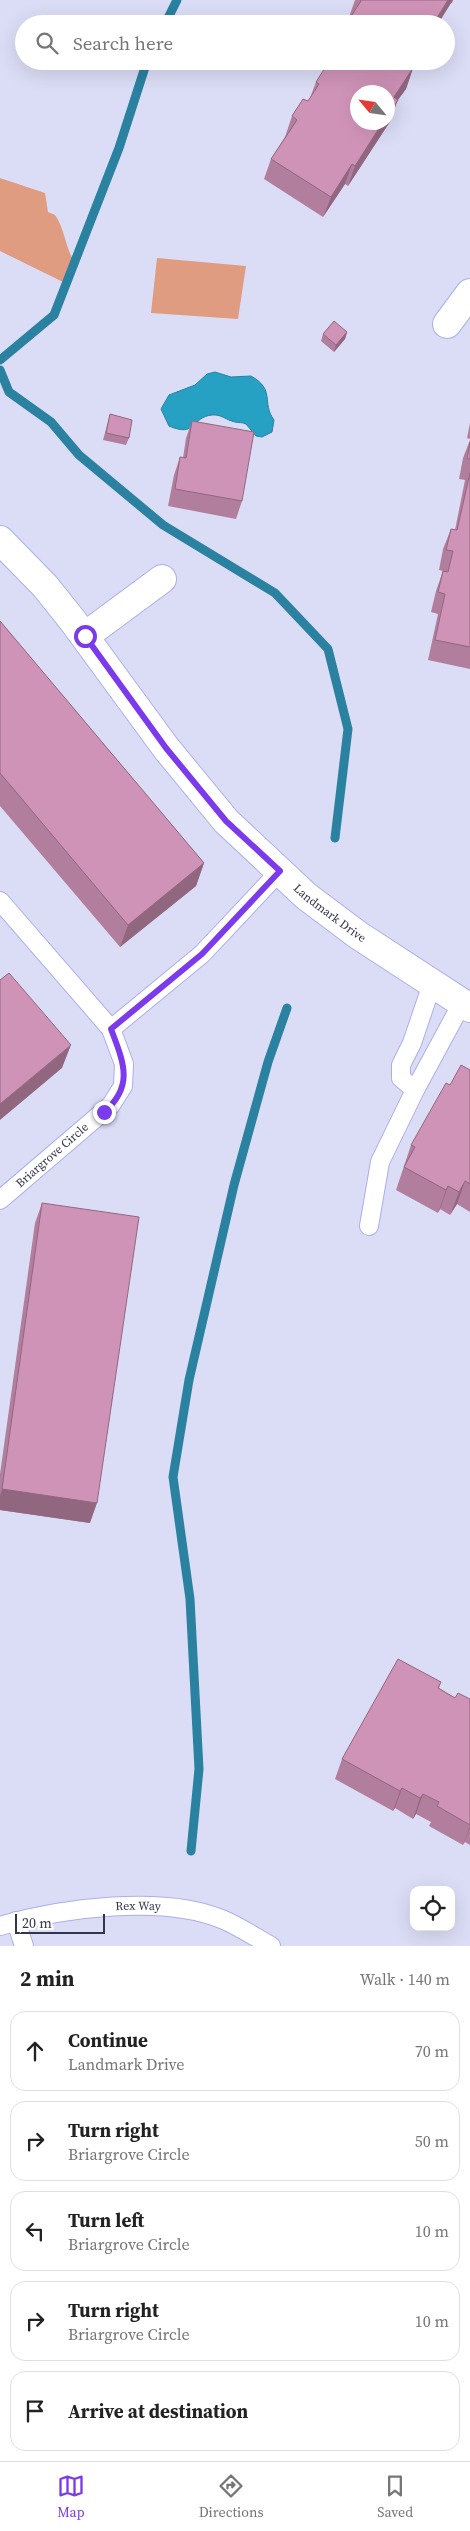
<!DOCTYPE html>
<meta charset="utf-8">
<style>
body{margin:0;font-family:"Source Serif 4",serif;background:#f6f6f6;color:#222}
.controls{position:absolute;right:15px;bottom:15px;display:grid;overflow:hidden;border-radius:10px;box-shadow:0 5px 20px #0002}
.controls button{width:45px;height:45px;display:grid;place-items:center;padding:0;border:0;border-bottom:1px solid #e0e0e0;background:#fff;color:#222;font:25px sans-serif}
.compass{position:absolute;left:350px;top:85px;width:45px;height:45px;border-radius:50%;background:#fff;box-shadow:0 5px 20px #0002;rotate:299deg}
.scale{position:absolute;left:15px;bottom:12px;width:90px;box-sizing:border-box;padding-left:5px;border:2px solid #34354d;border-top:0;font-size:14px;line-height:18px;white-space:nowrap;color:#34354d;-webkit-text-stroke:4px #fff;paint-order:stroke}
.stop{position:absolute;width:15px;height:15px;margin:-11px;border:4px solid #7c3aed;border-radius:50%;background:#fff}
.stop.end{background:#7c3aed;border-color:#fff;box-shadow:0 1px 5px #0008}
.list{margin:0;padding:0;list-style:none}
h2{display:flex;justify-content:space-between;align-items:center;height:65px;margin:0;padding:0 20px;font-size:21px}
h2 small{font-size:16px;font-weight:400;color:#767676}
.list li{display:grid;grid-template-columns:32px 1fr auto;gap:15px;align-items:center;box-sizing:border-box;height:80px;margin:0 10px 10px;padding:0 10px;border:1px solid #e0e0e0;border-radius:15px}
.list b{display:block;font-size:19px;white-space:nowrap}
.list p{margin:0;font-size:16px;white-space:nowrap;color:#767676}
.list em{font-size:16px;font-style:normal;color:#767676}
.icon{flex:none;width:28px;height:28px;fill:none;stroke:currentColor;stroke-width:2;stroke-linecap:round;stroke-linejoin:round}
.map{position:relative;flex:none;width:470px;height:1946px;overflow:hidden}
.search{position:absolute;background:#fff;box-shadow:0 5px 20px #0002;left:15px;right:15px;top:15px;height:55px;display:flex;align-items:center;gap:12px;box-sizing:border-box;padding:0 18px;border-radius:28px;color:#767676;font-size:19px}
.sheet{height:515px;background:#fff}
nav{display:flex;justify-content:space-around;align-items:center;box-sizing:border-box;height:70px;border-top:1px solid #e0e0e0;background:#fff;font-size:14px;color:#767676}
nav a{display:grid;justify-items:center;gap:2px}
nav .on{color:#7c3aed}
.map>svg:first-child{display:block}
.green{fill:#df9c81}
.water{fill:#26a1c4;stroke:#2a81a0}
.lines{fill:none;stroke-linecap:round;stroke-linejoin:round}
.stream{stroke:#2a81a0;stroke-width:9}
.service-casing{stroke:#acaeea;stroke-width:20}
.minor-casing{stroke:#acaeea;stroke-width:30}
.tertiary-casing{stroke:#acaeea;stroke-width:30}
.service{stroke:#fff;stroke-width:18}
.minor{stroke:#fff;stroke-width:28}
.tertiary{stroke:#fff;stroke-width:28}
.wall{fill:#b27e9d}
.shaded-wall{fill:#916780}
.building{fill:#cf93b7;stroke:#916780}
.route{stroke:#7c3aed;stroke-width:6}
.labels{text-anchor:middle;dominant-baseline:central;stroke-width:4;stroke-linejoin:round;paint-order:stroke}
.street-label{font-size:12px;fill:#34354d;stroke:#fff}
</style>
<div class="map">
<svg width="470" height="1946" viewBox="0 0 470 1946">
<rect width="100%" height="100%" fill="#dbddf6"/>
<path class="green" d="M0,178L45,193L48,212L55,215C65,229 65,247 74,261L65,283L0,251Z
M157,258L246,266L238,319L151,313Z"/>
<path class="water" d="M215,372L231,377L251,376C276,390 261,402 274,420L272,432L262,437L256,436L246,424C242,422 239,423 235,422C226,420 221,414 212,415C191,417 197,438 169,426L161,409L169,395L195,385L207,374Z"/>
<g class="lines">
<path class="stream" d="M165,24L177,0
M0,360L54,315L119,148L147,61
M0,370L9,392L51,422L79,455L163,525L275,593L328,649L348,729L335,838
M191,1851L199,1769L190,1599L173,1477L189,1380L234,1185L268,1062L287,1008"/>
<defs>
<g id="service">
<path d="M0,901L111,1029L124,1064L123,1086L111,1105L0,1200"/>
<path d="M111,1029L202,954L280,871"/>
<path d="M415,1090L401,1078V1065L412,1043L432,984"/>
<path d="M369,1226L380,1162L415,1090L462,1003"/>
<path d="M16,1921L24,1946"/>
<path id="s1" d="M0,1926C61,1908 164,1894 224,1920C240,1927 255,1937 271,1946"/>
</g>
<path id="minor" d="M447,324L470,293
M85,636L162,579"/>
<g id="tertiary">
<path id="s2" d="M0,540L45,586L73,621L166,748L226,821L306,896L358,935L470,1008"/>
</g>
</defs>
<use href="#service" class="service-casing"/>
<use href="#minor" class="minor-casing"/>
<use href="#tertiary" class="tertiary-casing"/>
<use href="#service" class="service"/>
<use href="#minor" class="minor"/>
<use href="#tertiary" class="tertiary"/>
</g>
<path class="wall" d="M355,0H453L452,3L350,18L349,17Z
M336,61H414L413,64L410,62L408,65L413,68L406,89L397,101L391,120L348,186L345,184L323,217L264,179L271,159L285,137L292,116L308,101L310,98L316,82L333,66Z
M347,332L345,339L334,352L321,341L323,334Z
M110,414L129,438L126,445L103,440Z
M192,421L242,501L236,519L168,506L174,475L180,457L183,458L186,438Z
M470,423V439L467,438Z
M470,440V669L428,660L438,614L431,612L436,591L443,571L439,570L443,549L451,529L455,530L465,480L459,479L463,458Z
M0,621L204,863L196,886L120,947L0,806Z
M470,1070V1212L457,1204L450,1215L440,1209L438,1213L396,1190L411,1145L450,1085Z
M42,1203L90,1523L0,1510V1474L35,1223Z
M441,1682L439,1688L455,1698L470,1699V1845L465,1842L463,1845L429,1826L431,1822L416,1814L413,1819L395,1808L393,1811L335,1779L342,1759Z"/>
<path class="shaded-wall" d="M448,0H453L438,24H433Z
M405,61H410L397,83Z
M413,68L406,89L397,101L391,120L348,186L355,166L383,122H388V115L394,97Z
M352,164L345,184L323,217L331,197Z
M347,332L345,339L334,352L336,345Z
M204,863L196,886L120,947L128,925Z
M71,1045L62,1068L0,1120V1104Z
M465,1181L457,1204L450,1215L459,1192Z
M448,1186L440,1209L438,1213L446,1190Z
M2,1489L97,1503L90,1523L0,1510V1496Z
M402,1788L395,1808L393,1811L400,1791Z
M423,1794L416,1814L413,1819L420,1798Z
M470,1826V1828L463,1845Z"/>
<path class="building" d="M360,0H448L433,24H346L361,1Z
M336,61H405L404,63L413,68L394,97L398,100L388,116V92H358V122H383L355,166L352,164L331,197L271,159L297,120L292,116L303,99L308,101L319,84L316,82L328,63L333,66Z
M334,321L347,332L336,345L323,334Z
M110,414L132,420L129,438L106,433Z
M192,421L254,432L242,501L175,489L180,457L186,458Z
M470,442V459H467Z
M470,473V647L435,640L445,594L438,592L443,571L448,572L453,551L446,550L451,529L457,530Z
M0,621L204,863L128,925L0,773Z
M9,973L71,1045L0,1104V980Z
M461,1065L470,1070V1184L465,1181L459,1192L448,1186L446,1190L404,1167L415,1147L411,1145L446,1083L450,1085Z
M42,1203L139,1217L97,1503L2,1489Z
M398,1659L441,1682L438,1688L455,1698L458,1693L470,1699V1825L437,1806L439,1802L423,1794L420,1798L402,1788L400,1791L342,1759Z"/>
<g class="lines">
<path class="route" d="M85,636L166,748L226,821L280,871L202,954L111,1029C123,1061 135,1086 104,1112"/>
</g>
<g class="labels">
<g class="street-label">
<text stroke="none"><textPath href="#s2" startOffset="500">Landmark Drive</textPath></text>
<text transform="translate(52 1155) rotate(-41)">Briargrove Circle</text>
<text stroke="none"><textPath href="#s1" startOffset="140">Rex Way</textPath></text>
</g>
</g>
</svg>
<div class="controls">
<button><svg class="icon" aria-label="locate" viewBox="0 0 24 24"><circle cx="12" cy="12" r="6"/><path d="M12 2v4M12 18v4M2 12h4M18 12h4"/></svg></button>
</div>
<svg class="compass" viewBox="-18 -18 36 36"><path d="M0-13l5 13h-10z" fill="#e53935"/><path d="M0 13l5-13h-10z" fill="#767676"/></svg>
<div class="scale">20 m</div>
<div class="stop" style="left:85px;top:636px"></div>
<div class="stop end" style="left:104px;top:1112px"></div>
<div class="search"><svg class="icon" aria-label="search" viewBox="0 0 24 24"><circle cx="10" cy="10" r="6"/><path d="M15 15l6 6"/></svg>Search here</div>
</div>
<section class="sheet">
<h2>2 min<small>Walk · 140 m</small></h2>
<ul class="list">
<li><svg class="icon" aria-label="ahead" viewBox="0 0 24 24"><path d="M12 20V5M6 11l6-6 6 6"/></svg><div><b>Continue</b><p>Landmark Drive</p></div><em>70 m</em></li>
<li><svg class="icon" aria-label="right" viewBox="0 0 24 24"><path d="M7 20v-9h11M14 6l5 5-5 5"/></svg><div><b>Turn right</b><p>Briargrove Circle</p></div><em>50 m</em></li>
<li><svg class="icon" aria-label="left" viewBox="0 0 24 24"><path d="M17 20v-9H6M10 6l-5 5 5 5"/></svg><div><b>Turn left</b><p>Briargrove Circle</p></div><em>10 m</em></li>
<li><svg class="icon" aria-label="right" viewBox="0 0 24 24"><path d="M7 20v-9h11M14 6l5 5-5 5"/></svg><div><b>Turn right</b><p>Briargrove Circle</p></div><em>10 m</em></li>
<li><svg class="icon" aria-label="arrive" viewBox="0 0 24 24"><path d="M6 21V4h12l-3 4 3 4H6"/></svg><div><b>Arrive at destination</b></div></li>
</ul>
</section>
<nav>
<a class="on"><svg class="icon" aria-label="map" viewBox="0 0 24 24"><path d="M3 6l6-2 6 2 6-2v14l-6 2-6-2-6 2zM9 4v14M15 6v14"/></svg>Map</a>
<a><svg class="icon" aria-label="directions" viewBox="0 0 24 24"><path d="M12 3l9 9-9 9-9-9zM9 14v-3h6M13 9l2 2-2 2"/></svg>Directions</a>
<a><svg class="icon" aria-label="saved" viewBox="0 0 24 24"><path d="M7 4h10v16l-5-4-5 4z"/></svg>Saved</a>
</nav>
